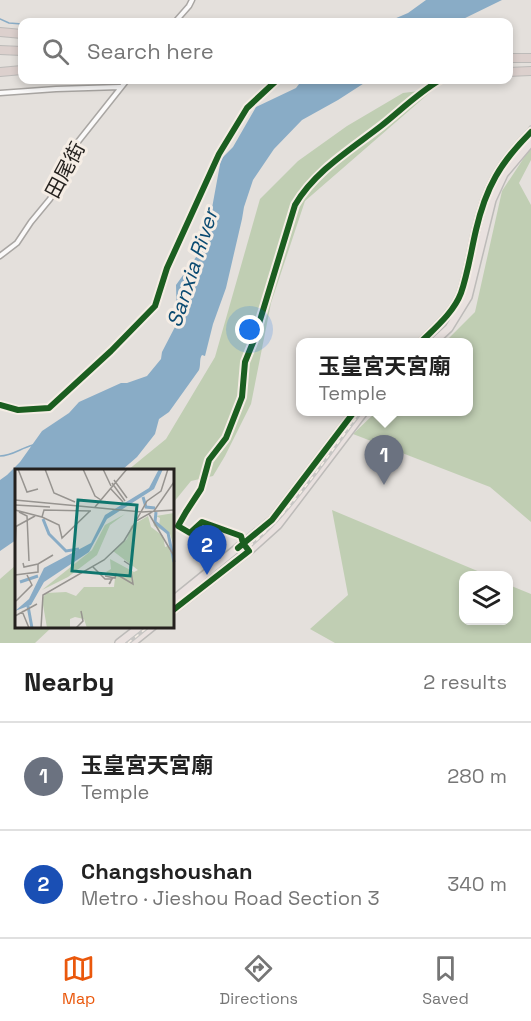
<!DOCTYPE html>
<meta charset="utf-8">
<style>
body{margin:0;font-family:"Space Grotesk","Noto Sans TC",sans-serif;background:#f6f6f6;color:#222}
.controls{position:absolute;right:18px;bottom:18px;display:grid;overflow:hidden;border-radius:12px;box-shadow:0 3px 9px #0003}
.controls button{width:54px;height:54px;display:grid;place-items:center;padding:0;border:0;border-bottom:2px solid #e0e0e0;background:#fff;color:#222;font:30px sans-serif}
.you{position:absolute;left:250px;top:330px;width:21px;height:21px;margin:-15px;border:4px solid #fff;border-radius:50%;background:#1a73e8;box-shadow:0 0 0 9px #1a73e833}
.badge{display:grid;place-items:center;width:39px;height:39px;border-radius:50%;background:#ea580c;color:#fff;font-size:20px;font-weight:700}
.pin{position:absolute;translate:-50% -50px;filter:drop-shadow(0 2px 3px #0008)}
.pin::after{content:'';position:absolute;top:32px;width:21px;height:18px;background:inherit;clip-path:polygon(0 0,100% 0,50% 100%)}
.popup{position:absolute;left:296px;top:338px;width:177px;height:78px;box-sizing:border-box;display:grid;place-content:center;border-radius:12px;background:#fff;filter:drop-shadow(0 2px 4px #0005);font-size:20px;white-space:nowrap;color:#767676}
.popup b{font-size:22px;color:#222}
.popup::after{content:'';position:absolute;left:50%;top:100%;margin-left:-12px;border:12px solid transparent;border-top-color:#fff}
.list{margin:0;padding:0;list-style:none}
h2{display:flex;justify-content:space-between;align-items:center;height:78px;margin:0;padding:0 24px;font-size:26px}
h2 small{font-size:20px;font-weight:400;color:#767676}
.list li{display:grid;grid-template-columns:39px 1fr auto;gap:18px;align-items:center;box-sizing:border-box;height:108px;padding:0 24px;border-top:2px solid #e0e0e0}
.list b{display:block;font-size:22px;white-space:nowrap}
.list p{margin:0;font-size:20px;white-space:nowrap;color:#767676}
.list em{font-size:20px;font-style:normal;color:#767676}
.icon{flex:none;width:33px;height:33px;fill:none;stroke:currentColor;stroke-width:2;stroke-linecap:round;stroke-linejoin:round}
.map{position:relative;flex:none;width:531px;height:643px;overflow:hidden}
.search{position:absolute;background:#fff;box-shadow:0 3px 9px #0003;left:18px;right:18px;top:18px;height:66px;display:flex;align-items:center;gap:15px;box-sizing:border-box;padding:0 21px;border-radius:12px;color:#767676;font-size:22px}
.sheet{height:294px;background:#fff}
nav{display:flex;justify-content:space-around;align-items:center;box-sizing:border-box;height:84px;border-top:2px solid #e0e0e0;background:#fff;font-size:16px;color:#767676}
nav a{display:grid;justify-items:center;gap:3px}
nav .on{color:#ea580c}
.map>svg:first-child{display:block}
.green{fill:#c0ceb3}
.water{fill:#89acc6}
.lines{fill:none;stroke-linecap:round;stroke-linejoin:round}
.stream{stroke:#89acc6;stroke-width:1.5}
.street-casing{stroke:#a9a6a3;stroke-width:7}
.primary-casing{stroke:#bdbbb9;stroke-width:10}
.highway-casing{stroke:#bdbbb9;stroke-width:10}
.street{stroke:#fbfafa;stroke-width:4}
.primary{stroke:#e9e1df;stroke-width:7}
.highway{stroke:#dcd0cd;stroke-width:8}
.rail-casing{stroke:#c7c6c4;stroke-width:4}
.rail{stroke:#f5ede5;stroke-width:1.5;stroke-dasharray:4.5;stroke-linecap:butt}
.cycleway-casing{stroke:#f5ede5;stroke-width:10}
.cycleway{stroke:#1b5e20;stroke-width:6}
.labels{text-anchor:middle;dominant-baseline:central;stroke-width:6;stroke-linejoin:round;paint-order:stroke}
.street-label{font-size:20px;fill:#24211e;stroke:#f5ede5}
.water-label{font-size:21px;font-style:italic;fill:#0a4a71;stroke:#f5ede5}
.inset-river{fill:none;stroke:#89acc6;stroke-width:3}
.inset-road{fill:none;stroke:#979490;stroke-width:1.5}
.view{fill:#0f766e;fill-opacity:0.15;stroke:#0f766e;stroke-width:3}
.inset-edge{fill:none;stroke:#24211e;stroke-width:3}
</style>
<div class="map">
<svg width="531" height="643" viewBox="0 0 531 643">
<rect width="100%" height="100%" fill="#e4e0dc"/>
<path class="green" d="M434,89L305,201L271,303L251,404L225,456L213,476L191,481L173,503L172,470H128L166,439L215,357L260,199L298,161L347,126L403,93Z
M531,147V160L519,183L531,205V522L490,487L353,434L376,412H468V342H445L475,312L502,191Z
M332,510L487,575L464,576V620H508L509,585L531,594V643H335L310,629L348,595Z
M16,565V626L52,627L35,643H0V579Z"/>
<path class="water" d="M426,0H502L457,22H387L408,13Z
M302,80H369L338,100L302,120L274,149L253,180L244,207L242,219L226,288L213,324L205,356L202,355C199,359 201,365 199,370L169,412L159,419L155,434L137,457L122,470H16V540L0,551V480L7,475L20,462L42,431L69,413L79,402L121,383H127L147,376L161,359L162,352L177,323L176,285L209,239L212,208L221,159L233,147L256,107L296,88Z"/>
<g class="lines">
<path class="stream" d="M0,19L9,23L22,24
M0,456C12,456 21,448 33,445"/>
<defs>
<path id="street" d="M175,22L189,6L192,0
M0,93L56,89L120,87
M0,256L17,243L31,222L50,199L64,176L77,143L127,80"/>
<path id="primary" d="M421,342C435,328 454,312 461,293C468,273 471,251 476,230C486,187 500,163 531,132
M434,342L449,328L468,297L492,200L504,174L531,142
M172,601L272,520L354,412
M172,611L249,551L278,525L364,412
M119,643L141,626
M132,643L153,626"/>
<path id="highway" d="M0,32L22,34
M0,50L22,51
M508,58H531
M0,72L22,70
M508,72L531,71"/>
</defs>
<use href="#street" class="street-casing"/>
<use href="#primary" class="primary-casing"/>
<use href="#highway" class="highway-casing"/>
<use href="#street" class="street"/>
<use href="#primary" class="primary"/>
<use href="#highway" class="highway"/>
<defs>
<path id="rail" d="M425,342L442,325L463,295L486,200L506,159L531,127
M172,608C206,581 246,553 276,521C307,488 333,448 361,412
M128,643L149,626"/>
</defs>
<use href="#rail" class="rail-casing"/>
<use href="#rail" class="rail"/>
<defs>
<path id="cycleway" d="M421,342C435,328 454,312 461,293C468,273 471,251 476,230C486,187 500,163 531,132
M0,405L18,410L49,408L111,351L155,306L167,268L219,154L247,108L277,80
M238,548L272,520L354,412
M172,611L249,551L243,543L241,536L202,522L190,533L178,526L186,512L201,489L209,460L226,438L242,397L245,362L254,340L295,205C315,171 350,150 381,126C400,111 418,93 440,80"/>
</defs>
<use href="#cycleway" class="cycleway-casing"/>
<use href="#cycleway" class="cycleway"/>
</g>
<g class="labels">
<g class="street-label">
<text transform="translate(65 170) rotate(-62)">田尾街</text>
</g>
<g class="water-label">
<text transform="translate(192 268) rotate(-72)">Sanxia River</text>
</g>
</g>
<g transform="translate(15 469)">
<rect width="159" height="159" fill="#e4e0dc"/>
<path d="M159,44V78L155,65L139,57L138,52L144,57L145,49L141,47ZM110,45L95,56L82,86L53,108L27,121L77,81L90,56ZM133,47L136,58L148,67L150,78L153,77L159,92V159H72L69,150L60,148L55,150V159H32L27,130L31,124L51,123L61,127L69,118H99L100,109L91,103L96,100L95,90L119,103L123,101L98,82L112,70L116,57Z" fill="#c0ceb3"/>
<path d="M144,0H148L139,20L92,50L74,83L29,113L16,136L0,142L14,130L29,99L76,74L90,46L134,19Z" fill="#89acc6"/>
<path class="inset-river" d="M128,28L131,38L140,39M141,43L140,53L153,64L159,93M28,50L34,65L51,82L64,80M5,113L23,107M13,137L17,159"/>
<path class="inset-road" d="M3,0L12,23L23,20M30,0L39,24L60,33M68,0L80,27L86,31M88,0L96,17M99,11L112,29M97,14L110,32M95,19L108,33M0,31L127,43L159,41M0,36L35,38M80,38L112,0M0,41L27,48L29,41L76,42M4,43L12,47L14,92M134,45L159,87M27,48L44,56L47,69L75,42M122,50L132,32L146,22L153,0M0,58L20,47M0,78L1,58M8,94L9,98L23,95L38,86M78,98L90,110H97L94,115L96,113M0,106L23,103V95M90,107L100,109L101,105L118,115L115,96L109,92M1,132L17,116L12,106M7,142L14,159M0,147L22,135M26,159L28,126L89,91L109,72L121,52L139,42L159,13M61,159L68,152L66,142"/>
<path class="view" d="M63,31L122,36L115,107L57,102Z"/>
<rect width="159" height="159" class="inset-edge"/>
</g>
</svg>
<div class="controls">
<button><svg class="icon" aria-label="layers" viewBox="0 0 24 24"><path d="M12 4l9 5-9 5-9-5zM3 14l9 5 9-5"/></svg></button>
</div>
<div class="you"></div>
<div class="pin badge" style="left:384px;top:485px;background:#6b7280">1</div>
<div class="popup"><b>玉皇宮天宮廟</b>Temple</div>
<div class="pin badge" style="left:207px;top:575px;background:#1a4fb4">2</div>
<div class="search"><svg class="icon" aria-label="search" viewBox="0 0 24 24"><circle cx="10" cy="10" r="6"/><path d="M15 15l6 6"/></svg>Search here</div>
</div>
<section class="sheet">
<h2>Nearby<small>2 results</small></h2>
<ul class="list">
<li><span class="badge" style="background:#6b7280">1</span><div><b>玉皇宮天宮廟</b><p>Temple</p></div><em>280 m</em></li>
<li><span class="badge" style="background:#1a4fb4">2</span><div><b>Changshoushan</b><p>Metro · Jieshou Road Section 3</p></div><em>340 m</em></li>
</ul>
</section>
<nav>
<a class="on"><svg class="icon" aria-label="map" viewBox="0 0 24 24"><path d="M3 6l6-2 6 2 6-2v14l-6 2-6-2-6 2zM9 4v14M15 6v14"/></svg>Map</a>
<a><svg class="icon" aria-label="directions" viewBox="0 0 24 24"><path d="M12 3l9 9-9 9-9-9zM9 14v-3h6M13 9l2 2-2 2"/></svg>Directions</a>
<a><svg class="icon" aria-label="saved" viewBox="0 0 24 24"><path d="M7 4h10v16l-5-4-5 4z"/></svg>Saved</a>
</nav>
